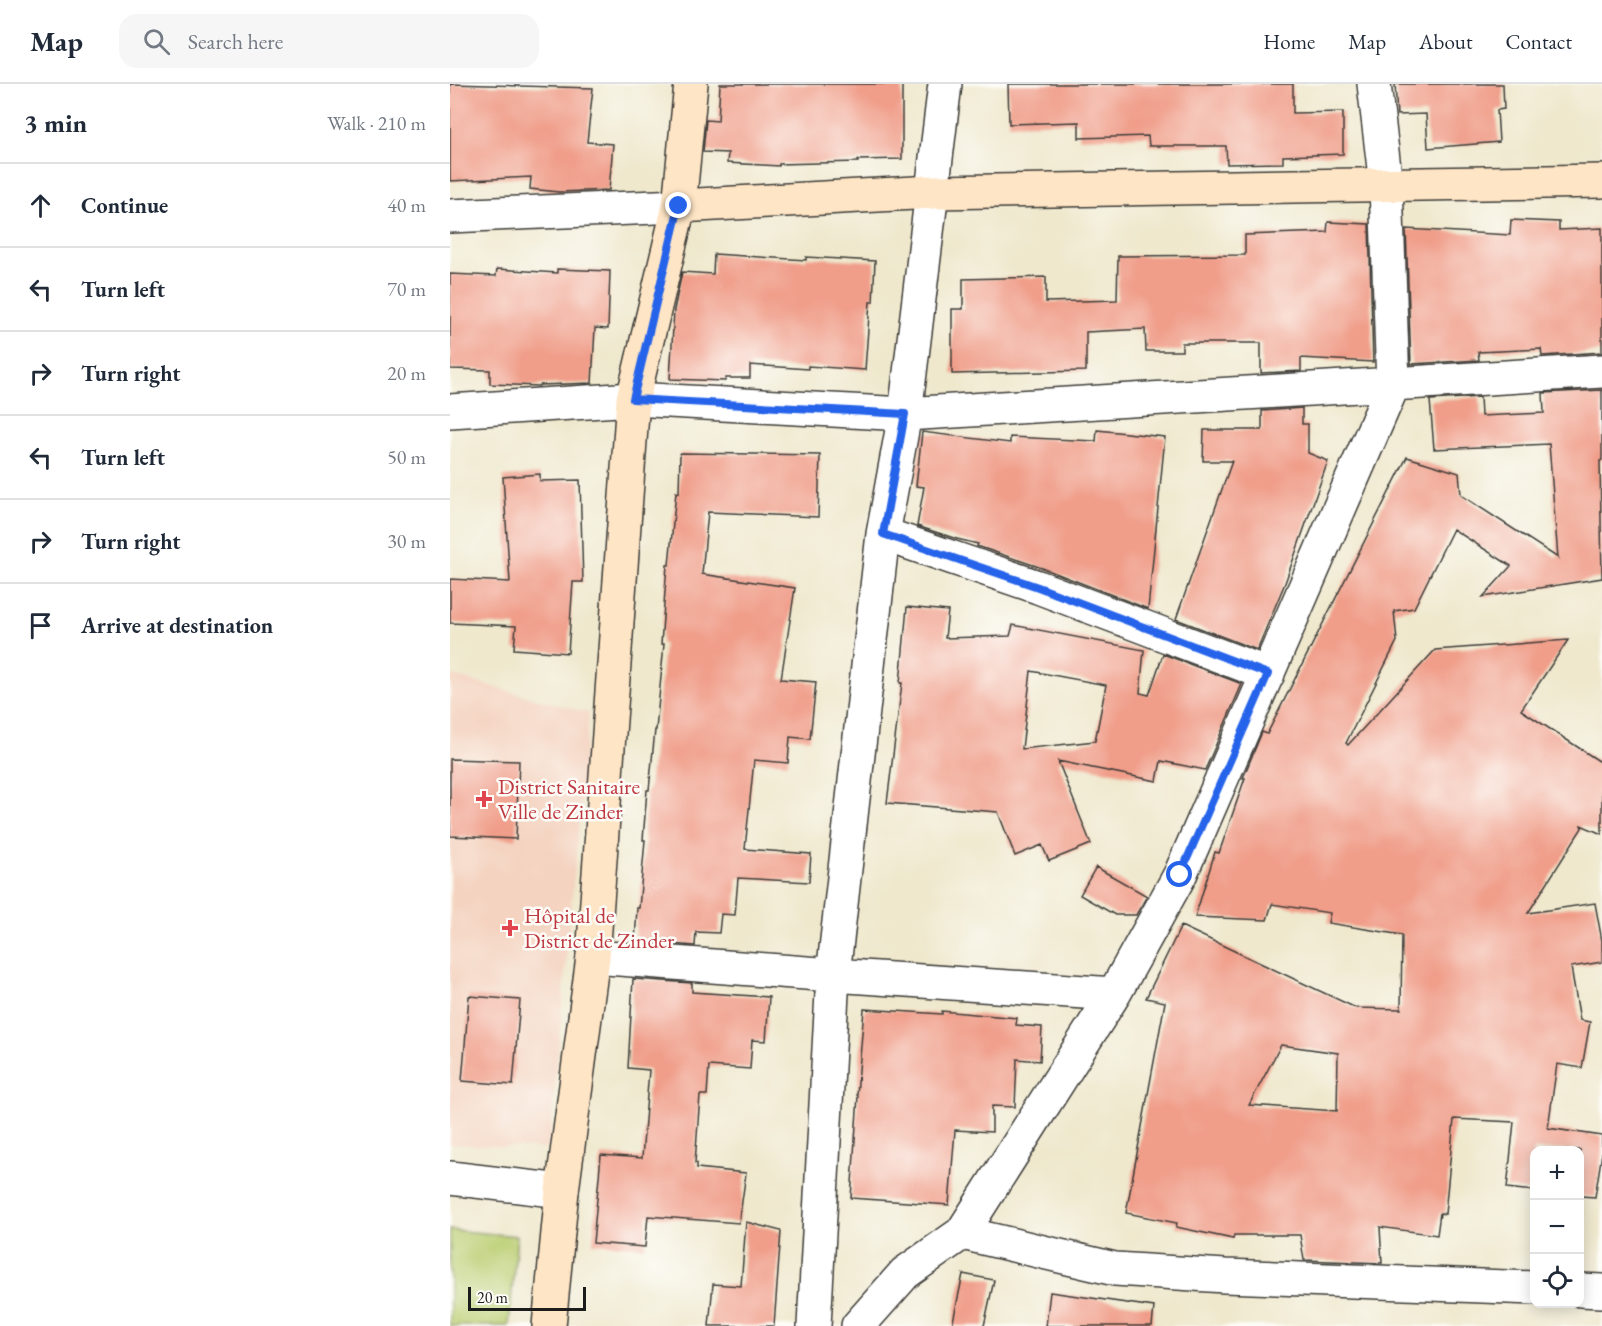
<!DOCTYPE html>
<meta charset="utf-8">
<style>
body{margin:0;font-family:"EB Garamond",serif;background:#f6f6f7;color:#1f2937}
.controls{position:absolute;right:18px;bottom:18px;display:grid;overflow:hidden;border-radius:12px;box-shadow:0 3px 15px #0003}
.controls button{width:54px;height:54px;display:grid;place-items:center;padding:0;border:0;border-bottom:2px solid #e0e1e3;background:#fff;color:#1f2937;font:30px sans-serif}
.scale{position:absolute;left:18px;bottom:15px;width:118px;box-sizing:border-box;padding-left:6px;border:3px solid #1c1c1c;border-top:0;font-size:16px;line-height:21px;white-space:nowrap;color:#1c1c1c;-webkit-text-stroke:4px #fdfcf7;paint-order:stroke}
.stop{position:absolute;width:18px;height:18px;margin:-14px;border:4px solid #2563eb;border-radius:50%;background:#fff}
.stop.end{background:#2563eb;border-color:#fff;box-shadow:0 2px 6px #0008}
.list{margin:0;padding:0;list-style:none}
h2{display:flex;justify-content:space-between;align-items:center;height:78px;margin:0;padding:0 24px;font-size:26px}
h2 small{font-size:20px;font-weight:400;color:#747a83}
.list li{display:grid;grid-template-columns:39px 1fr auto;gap:18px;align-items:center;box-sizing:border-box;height:84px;padding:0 24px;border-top:2px solid #e0e1e3}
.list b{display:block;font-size:22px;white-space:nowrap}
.list em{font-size:20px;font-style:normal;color:#747a83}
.icon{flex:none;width:33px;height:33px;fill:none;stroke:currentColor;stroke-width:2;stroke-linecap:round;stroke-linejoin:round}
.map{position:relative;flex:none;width:1152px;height:1242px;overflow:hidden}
header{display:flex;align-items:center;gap:36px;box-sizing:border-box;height:84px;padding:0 30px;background:#fff;border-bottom:2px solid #e0e1e3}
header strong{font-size:28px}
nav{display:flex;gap:33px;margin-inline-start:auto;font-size:21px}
.search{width:420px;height:54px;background:#f6f6f7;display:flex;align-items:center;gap:15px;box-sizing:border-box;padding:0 21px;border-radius:18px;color:#747a83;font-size:22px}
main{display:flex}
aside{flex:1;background:#fff}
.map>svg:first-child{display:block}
.built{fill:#f4d3c0}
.green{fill:#b9cd70;stroke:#6a7446;stroke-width:1.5}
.building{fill:#f09d89;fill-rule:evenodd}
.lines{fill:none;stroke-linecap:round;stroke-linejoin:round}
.street-casing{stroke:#3c3b37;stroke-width:36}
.secondary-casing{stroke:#3c3b37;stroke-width:36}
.street{stroke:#fff;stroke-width:33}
.secondary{stroke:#fee5c5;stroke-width:33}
.route{stroke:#2563eb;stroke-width:8}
.health-dot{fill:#e0444e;stroke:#fdfcf7;stroke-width:2}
.labels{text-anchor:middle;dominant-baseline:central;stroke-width:5;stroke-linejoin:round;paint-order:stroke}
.health-label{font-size:22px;fill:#be3a42;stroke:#fdfcf7;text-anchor:start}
</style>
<header>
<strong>Map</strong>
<div class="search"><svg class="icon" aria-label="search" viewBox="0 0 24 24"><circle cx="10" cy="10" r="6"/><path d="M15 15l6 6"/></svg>Search here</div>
<nav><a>Home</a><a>Map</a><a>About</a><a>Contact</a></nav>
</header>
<main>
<aside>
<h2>3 min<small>Walk · 210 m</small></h2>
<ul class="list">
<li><svg class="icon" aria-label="ahead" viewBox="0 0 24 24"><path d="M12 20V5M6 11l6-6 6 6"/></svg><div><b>Continue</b></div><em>40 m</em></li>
<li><svg class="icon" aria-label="left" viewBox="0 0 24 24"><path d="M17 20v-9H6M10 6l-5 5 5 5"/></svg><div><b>Turn left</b></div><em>70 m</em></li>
<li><svg class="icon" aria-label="right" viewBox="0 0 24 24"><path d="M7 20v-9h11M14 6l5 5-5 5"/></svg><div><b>Turn right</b></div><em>20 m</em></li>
<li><svg class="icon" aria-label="left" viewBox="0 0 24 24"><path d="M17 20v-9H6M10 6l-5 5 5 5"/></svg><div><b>Turn left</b></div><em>50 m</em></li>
<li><svg class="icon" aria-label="right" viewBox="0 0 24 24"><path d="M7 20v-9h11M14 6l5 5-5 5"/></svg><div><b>Turn right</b></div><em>30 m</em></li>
<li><svg class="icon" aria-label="arrive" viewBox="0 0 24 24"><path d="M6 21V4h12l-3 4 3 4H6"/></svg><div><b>Arrive at destination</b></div></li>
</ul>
</aside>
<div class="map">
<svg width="1152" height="1242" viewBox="0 0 1152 1242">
<rect width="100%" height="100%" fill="#fdfcf7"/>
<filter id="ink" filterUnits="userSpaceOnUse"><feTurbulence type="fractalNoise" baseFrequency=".0167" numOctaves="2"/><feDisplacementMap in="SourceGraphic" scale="12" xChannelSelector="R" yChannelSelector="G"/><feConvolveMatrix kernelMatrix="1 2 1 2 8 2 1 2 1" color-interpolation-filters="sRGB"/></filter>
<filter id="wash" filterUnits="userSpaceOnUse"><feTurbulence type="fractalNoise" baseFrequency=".008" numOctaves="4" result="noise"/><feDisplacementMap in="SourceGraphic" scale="24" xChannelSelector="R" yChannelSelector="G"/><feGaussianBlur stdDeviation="1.35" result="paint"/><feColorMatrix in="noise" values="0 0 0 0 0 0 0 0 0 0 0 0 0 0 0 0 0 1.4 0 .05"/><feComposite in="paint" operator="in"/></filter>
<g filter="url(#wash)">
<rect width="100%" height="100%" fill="#efe8cd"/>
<path class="built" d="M0,591L139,629L99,1065L0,1060Z"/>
<path class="green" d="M0,1146L67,1152L59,1242H0Z"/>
<g id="blocks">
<path class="building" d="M0,0L143,4L137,58L163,60L159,106L109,108L80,105L81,93L0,97Z
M270,0H452V75L408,76V78L329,80V82L277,79L278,69L253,68L256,36L268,37Z
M558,0H843V29L893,28V70L833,72V79L777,80L776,62H699L698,52L629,54V38L559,40Z
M945,0H1053L1054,25L1047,26L1049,58L978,64L976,30L947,31Z
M1061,136L1109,138V146L1152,144V268L1092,272L1091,265L1028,268L1029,276L961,280L956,145L1060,151Z
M878,138L919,140L923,278L851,274V287L811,289V259H732V267H696L695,245L636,248V287L502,290V225H513V195L596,193V218L667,216L668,172L795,171V151L877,148Z
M264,170L356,176V173L425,177L423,218H420L415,286L358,282V285L300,281V294H276L275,297L220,295L224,226L232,188L263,190Z
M47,185L107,189V185L160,187L158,245L145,244L142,299L90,301L89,302L40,300V286L0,285V190L46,192Z
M1152,306V376L1150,377L1152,494L1033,513L1061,482L1003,445L964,524L944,527L947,557L896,659L898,661L985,566L1118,556L1071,626L1152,679V750L1131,741L1132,744L1078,829L1145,819L1152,857V878L1121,883L1130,936L1140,938L1132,984L1107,980L1098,1044L1152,1052V1069L1145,1113L1130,1112V1066H1084V1107L1057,1104L1064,1038L1004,1035L995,1130L990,1129L987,1151L930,1143L932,1179L854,1176L850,1151H784L783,1155L726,1143L727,1139L676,1129L715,918L696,914L731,842L906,924L951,925L952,851L878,839L880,829L822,820L817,836L745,833L765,768L769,769L795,694H793L812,648L817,650L957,373L1009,389L1011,411L1108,474L1099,360L984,365L980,316L1030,313L1031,332L1094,329L1093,309ZM831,961L888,969L887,1027L799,1021Z
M852,324V340H858V369L878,377L835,499L807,566L726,535L782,377H753L754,346H812V327Z
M647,346L715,353L698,525L595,485L527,462L528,460L507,455L467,442L474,403L466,402L472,348L560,359V353L646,357Z
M230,369L370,371L368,433L258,428L252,490L345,504L331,595L366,598L360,655L340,653L338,679L304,676L295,765L361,770L359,798L288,794L285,831L271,830L269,849L246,848L245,862L185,857L187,824H189L195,756H193L197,706H199L205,646H206L214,560H211L217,481H219L226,408L229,409Z
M90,390V397L130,396L133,498H123L118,569L64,565L66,542L0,539V495L60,498L53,393Z
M457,523L498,527L495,554L560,552L563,541L694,566L690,609L699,611L713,570L792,600L755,686L711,677L707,697L608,677L641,760L599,777L592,761L565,772L548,728L437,719L452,599H450ZM581,587L656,601L645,657L572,665Z
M0,675L69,677L66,755L0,752Z
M646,783L697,812L686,831H665L630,811Z
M183,895L242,899V908L319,913L316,957L302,956L300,985L259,982L257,1011H250L245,1079H247V1084L296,1089L289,1139L198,1132L195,1163L143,1159L151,1071L192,1074L199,986L178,984Z
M19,912L70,916L63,1001L12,997Z
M414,925L492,930V927L567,934L566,941L592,943L590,977L567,975L565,1023L542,1022V1048L505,1046L499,1121L401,1114L408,1012L407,1011Z
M296,1138L331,1147L324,1242H259L263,1200L291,1202Z
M513,1190L544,1196L534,1242H502Z
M600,1208L704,1223L702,1242H596Z"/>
</g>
</g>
<g filter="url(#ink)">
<use href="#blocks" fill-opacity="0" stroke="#3c3b37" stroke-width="1.5"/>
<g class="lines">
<defs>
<path id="street" d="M0,132L229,122
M0,327L183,315L455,330L1152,287
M433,450L588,503L818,590
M143,873L383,891L664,910
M0,1094L112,1107
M512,1149L664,910L730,791L943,301L936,101L924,0
M1130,1206L1152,1207
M364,1242L383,891L433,450L455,330L495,0
M408,1242L455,1189L512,1149L665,1185L775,1192L1084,1204"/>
<path id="secondary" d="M229,122L483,108L1152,97
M99,1242L112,1107L143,873L183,315L229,122L241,0"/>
</defs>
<use href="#street" class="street-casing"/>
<use href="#secondary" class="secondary-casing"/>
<use href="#street" class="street"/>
<use href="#secondary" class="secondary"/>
</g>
</g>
<g class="lines" filter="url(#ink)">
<path class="route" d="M229,122L183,315L455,330L433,450L588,503L818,590L730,791"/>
</g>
<g class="health-dot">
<path d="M31 706h6v6h6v6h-6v6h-6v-6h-6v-6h6z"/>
<path d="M57 835h6v6h6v6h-6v6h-6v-6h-6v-6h6z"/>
</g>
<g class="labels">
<g class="health-label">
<text x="48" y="702">District Sanitaire<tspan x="48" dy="25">Ville de Zinder</tspan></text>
<text x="74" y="831">Hôpital de<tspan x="74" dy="25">District de Zinder</tspan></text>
</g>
</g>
</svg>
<div class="controls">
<button>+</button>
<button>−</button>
<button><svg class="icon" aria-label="locate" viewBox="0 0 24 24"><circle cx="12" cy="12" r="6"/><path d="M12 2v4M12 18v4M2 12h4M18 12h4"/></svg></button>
</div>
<div class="scale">20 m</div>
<div class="stop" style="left:730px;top:791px"></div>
<div class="stop end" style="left:229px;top:122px"></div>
</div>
</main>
